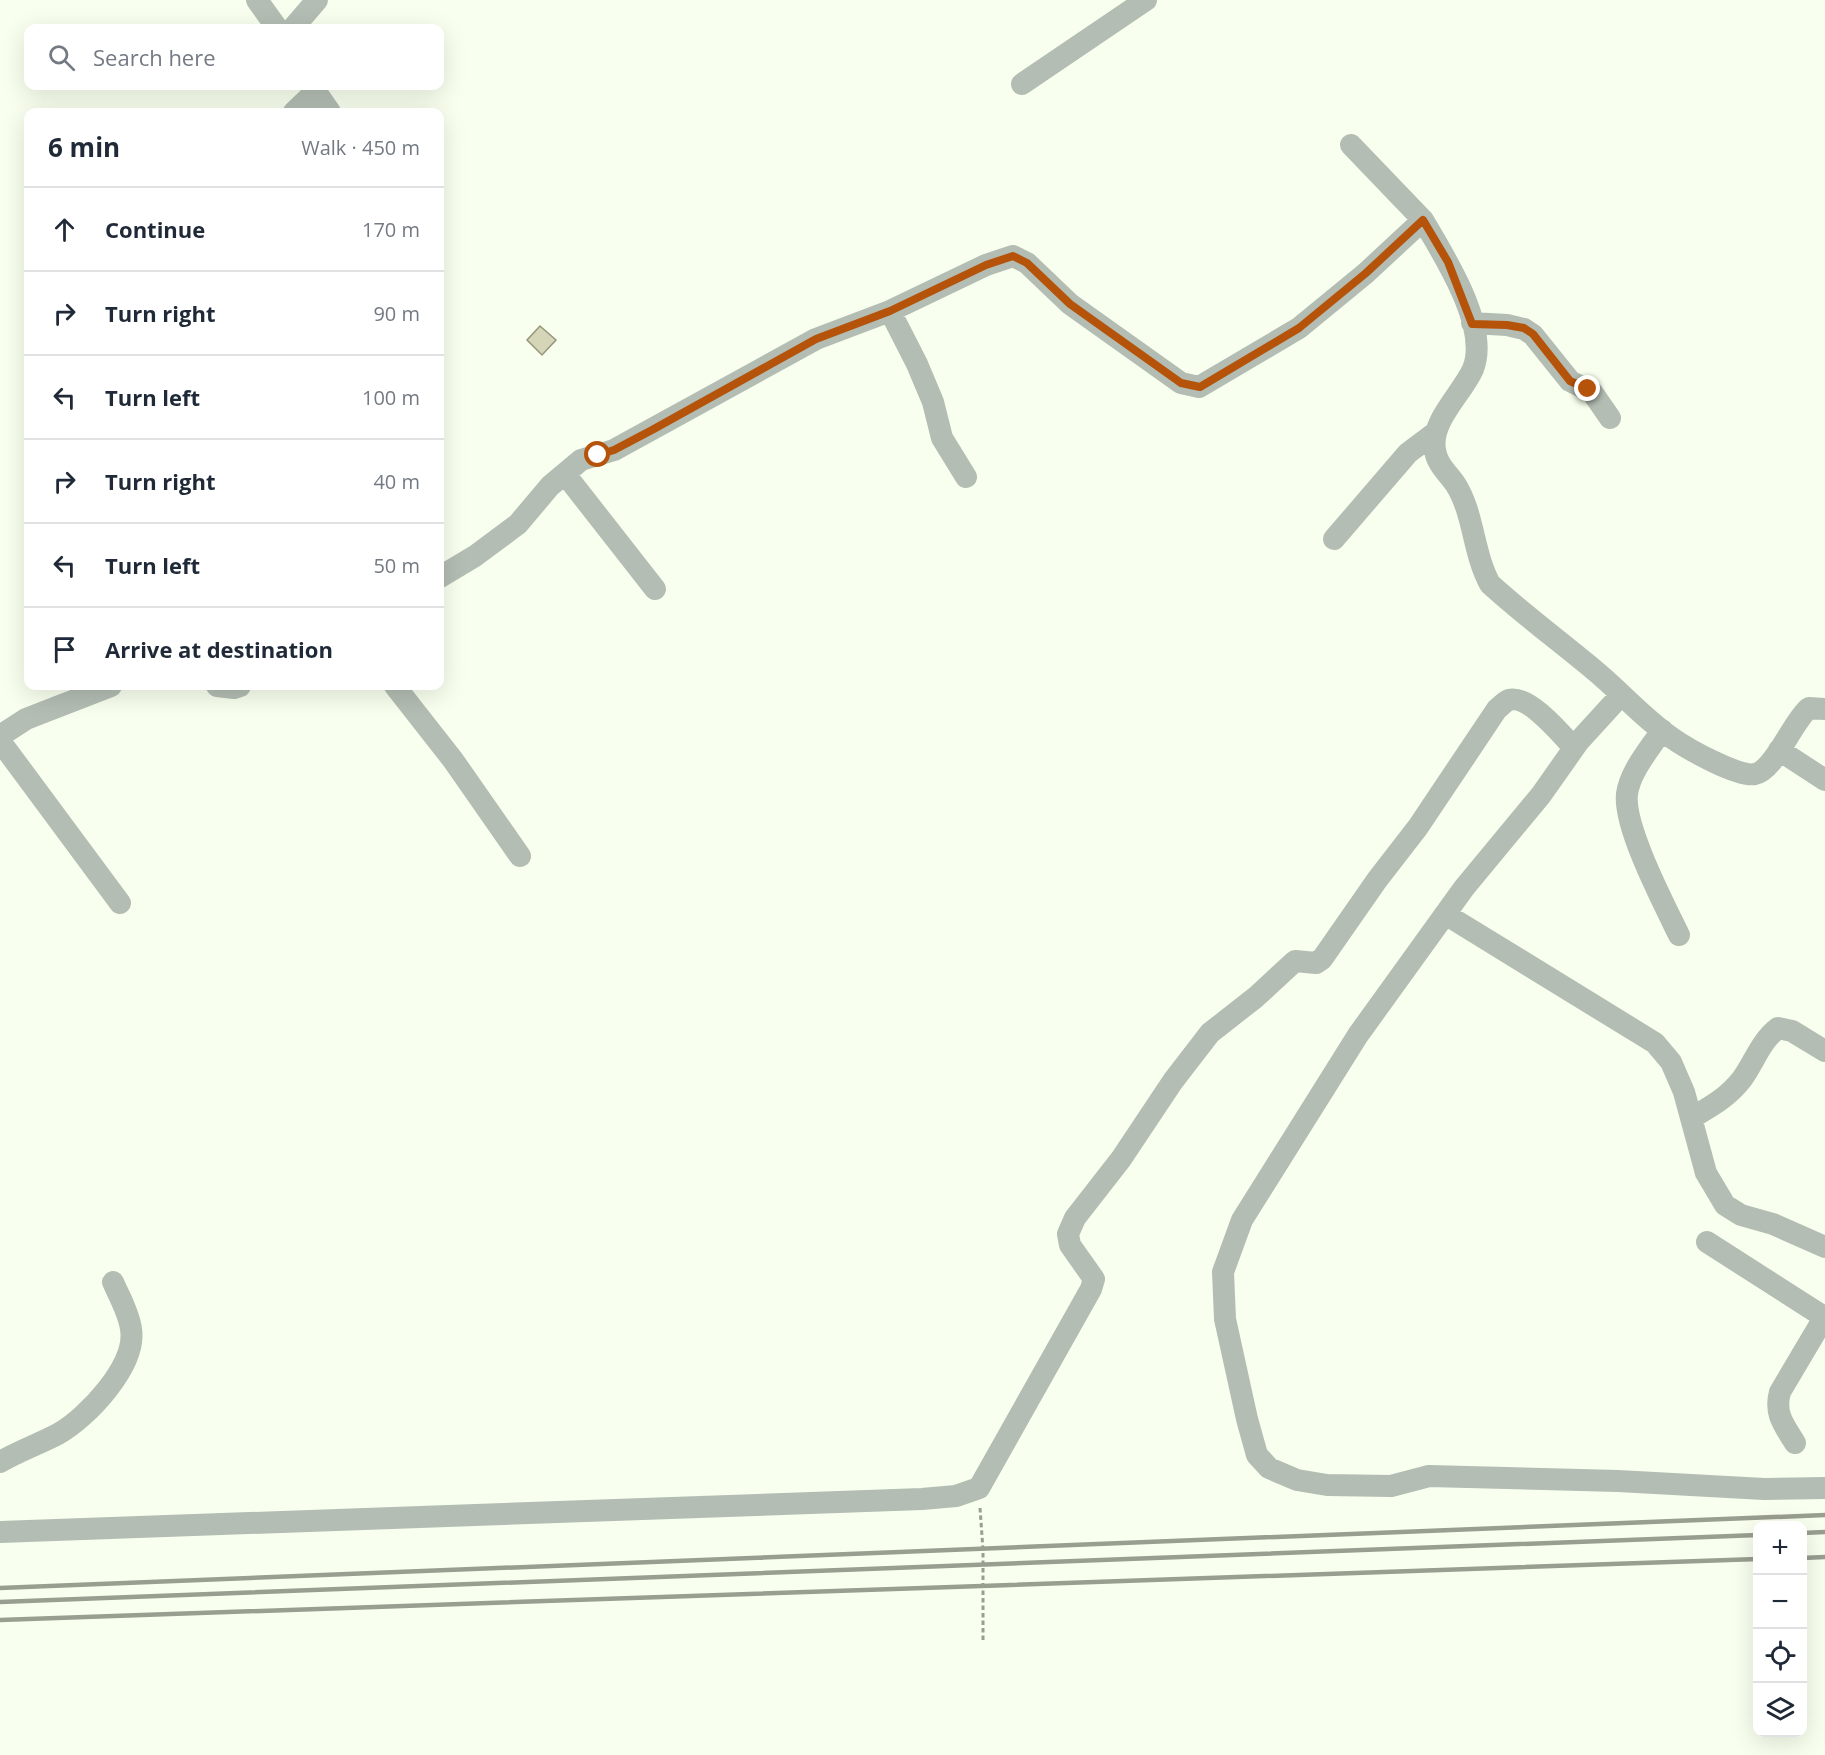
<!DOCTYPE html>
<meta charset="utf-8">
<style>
body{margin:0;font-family:"Open Sans",sans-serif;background:#f6f6f7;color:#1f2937}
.controls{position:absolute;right:18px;bottom:18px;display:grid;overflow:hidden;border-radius:12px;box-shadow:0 6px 24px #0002}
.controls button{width:54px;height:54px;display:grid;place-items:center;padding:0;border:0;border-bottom:2px solid #e0e1e3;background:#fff;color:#1f2937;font:30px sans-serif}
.stop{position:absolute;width:18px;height:18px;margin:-14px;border:4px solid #b45309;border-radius:50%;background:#fff}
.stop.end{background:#b45309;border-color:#fff;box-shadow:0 2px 6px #0008}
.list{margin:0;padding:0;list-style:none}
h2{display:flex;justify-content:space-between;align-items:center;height:78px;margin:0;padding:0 24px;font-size:26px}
h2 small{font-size:20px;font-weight:400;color:#747a83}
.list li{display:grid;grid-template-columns:39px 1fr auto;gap:18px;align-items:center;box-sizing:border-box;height:84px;padding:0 24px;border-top:2px solid #e0e1e3}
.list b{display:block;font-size:22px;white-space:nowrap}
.list em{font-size:20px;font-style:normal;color:#747a83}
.icon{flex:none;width:33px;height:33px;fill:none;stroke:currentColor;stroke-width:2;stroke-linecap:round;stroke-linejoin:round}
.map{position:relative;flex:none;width:1825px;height:1755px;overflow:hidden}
.search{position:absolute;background:#fff;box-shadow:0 6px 24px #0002;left:24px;top:24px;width:420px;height:66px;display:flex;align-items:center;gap:15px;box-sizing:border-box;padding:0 21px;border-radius:12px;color:#747a83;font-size:22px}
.panel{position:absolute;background:#fff;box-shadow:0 6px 24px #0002;left:24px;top:108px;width:420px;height:582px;border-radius:12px}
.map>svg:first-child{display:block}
.building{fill:#d5d5b8;stroke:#97967b;stroke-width:1.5}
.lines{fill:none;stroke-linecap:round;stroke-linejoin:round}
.path{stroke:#989e90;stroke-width:3;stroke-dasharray:4.5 3;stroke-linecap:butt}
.minor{stroke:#b3bdb3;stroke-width:22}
.rail{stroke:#989e90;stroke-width:4.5}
.route{stroke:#b45309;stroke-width:8}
</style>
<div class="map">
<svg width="1825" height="1755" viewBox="0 0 1825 1755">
<rect width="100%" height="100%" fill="#f8ffee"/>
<path class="building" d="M540,326L556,340L542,355L527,340Z"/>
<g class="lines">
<path class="path" d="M980,1508L983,1550V1643"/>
<path class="minor" d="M257,0L277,28
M293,28L317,0
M1022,84L1146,0
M312,86L330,112
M294,112L315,92
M1351,145L1423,220
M890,311L917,364L933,402L942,438L966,477
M1472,323L1507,325L1524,329L1533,335L1570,381L1592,392L1610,418
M565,474L655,589
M1334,539L1408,453L1436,432
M440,577L475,556L518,524L550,486L581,460L614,450L816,339L890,311L986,265L1013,256L1027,263L1070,304L1181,383L1199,387L1299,328L1366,273L1423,220C1444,256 1490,327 1473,369C1462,394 1430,421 1435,450C1437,465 1448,473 1456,485C1474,514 1473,553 1490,584C1523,614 1558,640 1593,669C1620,691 1643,718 1672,738C1686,748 1739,778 1755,774C1775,770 1792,722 1809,708L1825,709
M217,686L234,688L240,686
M395,686L453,760L520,856
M1621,695L1579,741L1541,795L1464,888L1358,1035L1242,1220L1223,1272L1225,1319L1247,1419L1257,1455L1269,1468L1297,1480L1327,1485L1391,1486L1429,1476L1618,1481L1764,1489L1825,1488
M1662,730C1650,749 1630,771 1627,794C1623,826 1664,904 1679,935
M0,736L26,719L111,686
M0,741L120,903
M1779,750L1825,780
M1445,914L1655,1043L1671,1062L1684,1092L1706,1173L1725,1205L1741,1215L1773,1224L1825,1247
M1693,1117C1712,1106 1728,1097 1742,1079C1755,1061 1760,1042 1778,1028L1792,1031L1825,1051
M1707,1242L1824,1317
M1795,1443C1784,1425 1774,1414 1780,1392L1825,1316
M0,1462C19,1451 39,1444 58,1434C87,1418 137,1365 131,1329C129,1313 119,1296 113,1282
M0,1532L922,1499L956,1496L979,1488L1091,1289L1094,1279L1070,1245L1068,1234L1075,1218L1121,1159L1173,1081L1210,1033L1256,997L1295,961L1316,963L1322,959L1377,880L1418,827L1497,709C1501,706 1505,701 1509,700C1528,694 1562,735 1574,748"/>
<path class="rail" d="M1802,1533L1825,1532
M1802,1558L1825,1557
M0,1588L1825,1515
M0,1602L1758,1535
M0,1620L1758,1559"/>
</g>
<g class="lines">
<path class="route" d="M598,455L614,450L652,430L816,339L890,311L986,265L1013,256L1027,263L1070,304L1181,383L1200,387L1299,328L1366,273L1423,220L1448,262L1472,324L1507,325L1524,328L1533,334L1570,381L1588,389"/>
</g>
</svg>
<div class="controls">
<button>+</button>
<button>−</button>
<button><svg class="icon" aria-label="locate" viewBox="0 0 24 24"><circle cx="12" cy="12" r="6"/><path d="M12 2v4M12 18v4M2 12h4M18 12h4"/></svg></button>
<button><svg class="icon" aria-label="layers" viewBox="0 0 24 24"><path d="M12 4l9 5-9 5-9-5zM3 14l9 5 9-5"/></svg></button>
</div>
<div class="stop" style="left:598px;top:455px"></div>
<div class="stop end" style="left:1588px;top:389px"></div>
<div class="search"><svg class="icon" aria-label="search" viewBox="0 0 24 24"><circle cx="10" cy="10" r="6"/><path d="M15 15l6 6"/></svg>Search here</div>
<section class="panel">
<h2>6 min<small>Walk · 450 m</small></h2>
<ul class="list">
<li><svg class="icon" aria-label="ahead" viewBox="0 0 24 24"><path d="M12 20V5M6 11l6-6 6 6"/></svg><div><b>Continue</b></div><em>170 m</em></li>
<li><svg class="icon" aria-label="right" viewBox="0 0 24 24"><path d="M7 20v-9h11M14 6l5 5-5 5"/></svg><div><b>Turn right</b></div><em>90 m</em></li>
<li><svg class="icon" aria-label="left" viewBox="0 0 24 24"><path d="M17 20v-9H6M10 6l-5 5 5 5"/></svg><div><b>Turn left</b></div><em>100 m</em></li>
<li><svg class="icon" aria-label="right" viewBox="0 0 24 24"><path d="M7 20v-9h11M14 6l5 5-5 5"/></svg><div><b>Turn right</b></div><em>40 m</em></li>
<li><svg class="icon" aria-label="left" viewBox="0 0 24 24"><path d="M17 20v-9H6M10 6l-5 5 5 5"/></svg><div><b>Turn left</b></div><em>50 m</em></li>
<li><svg class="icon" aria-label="arrive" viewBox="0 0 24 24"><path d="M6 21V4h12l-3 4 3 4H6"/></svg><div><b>Arrive at destination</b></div></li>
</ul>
</section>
</div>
